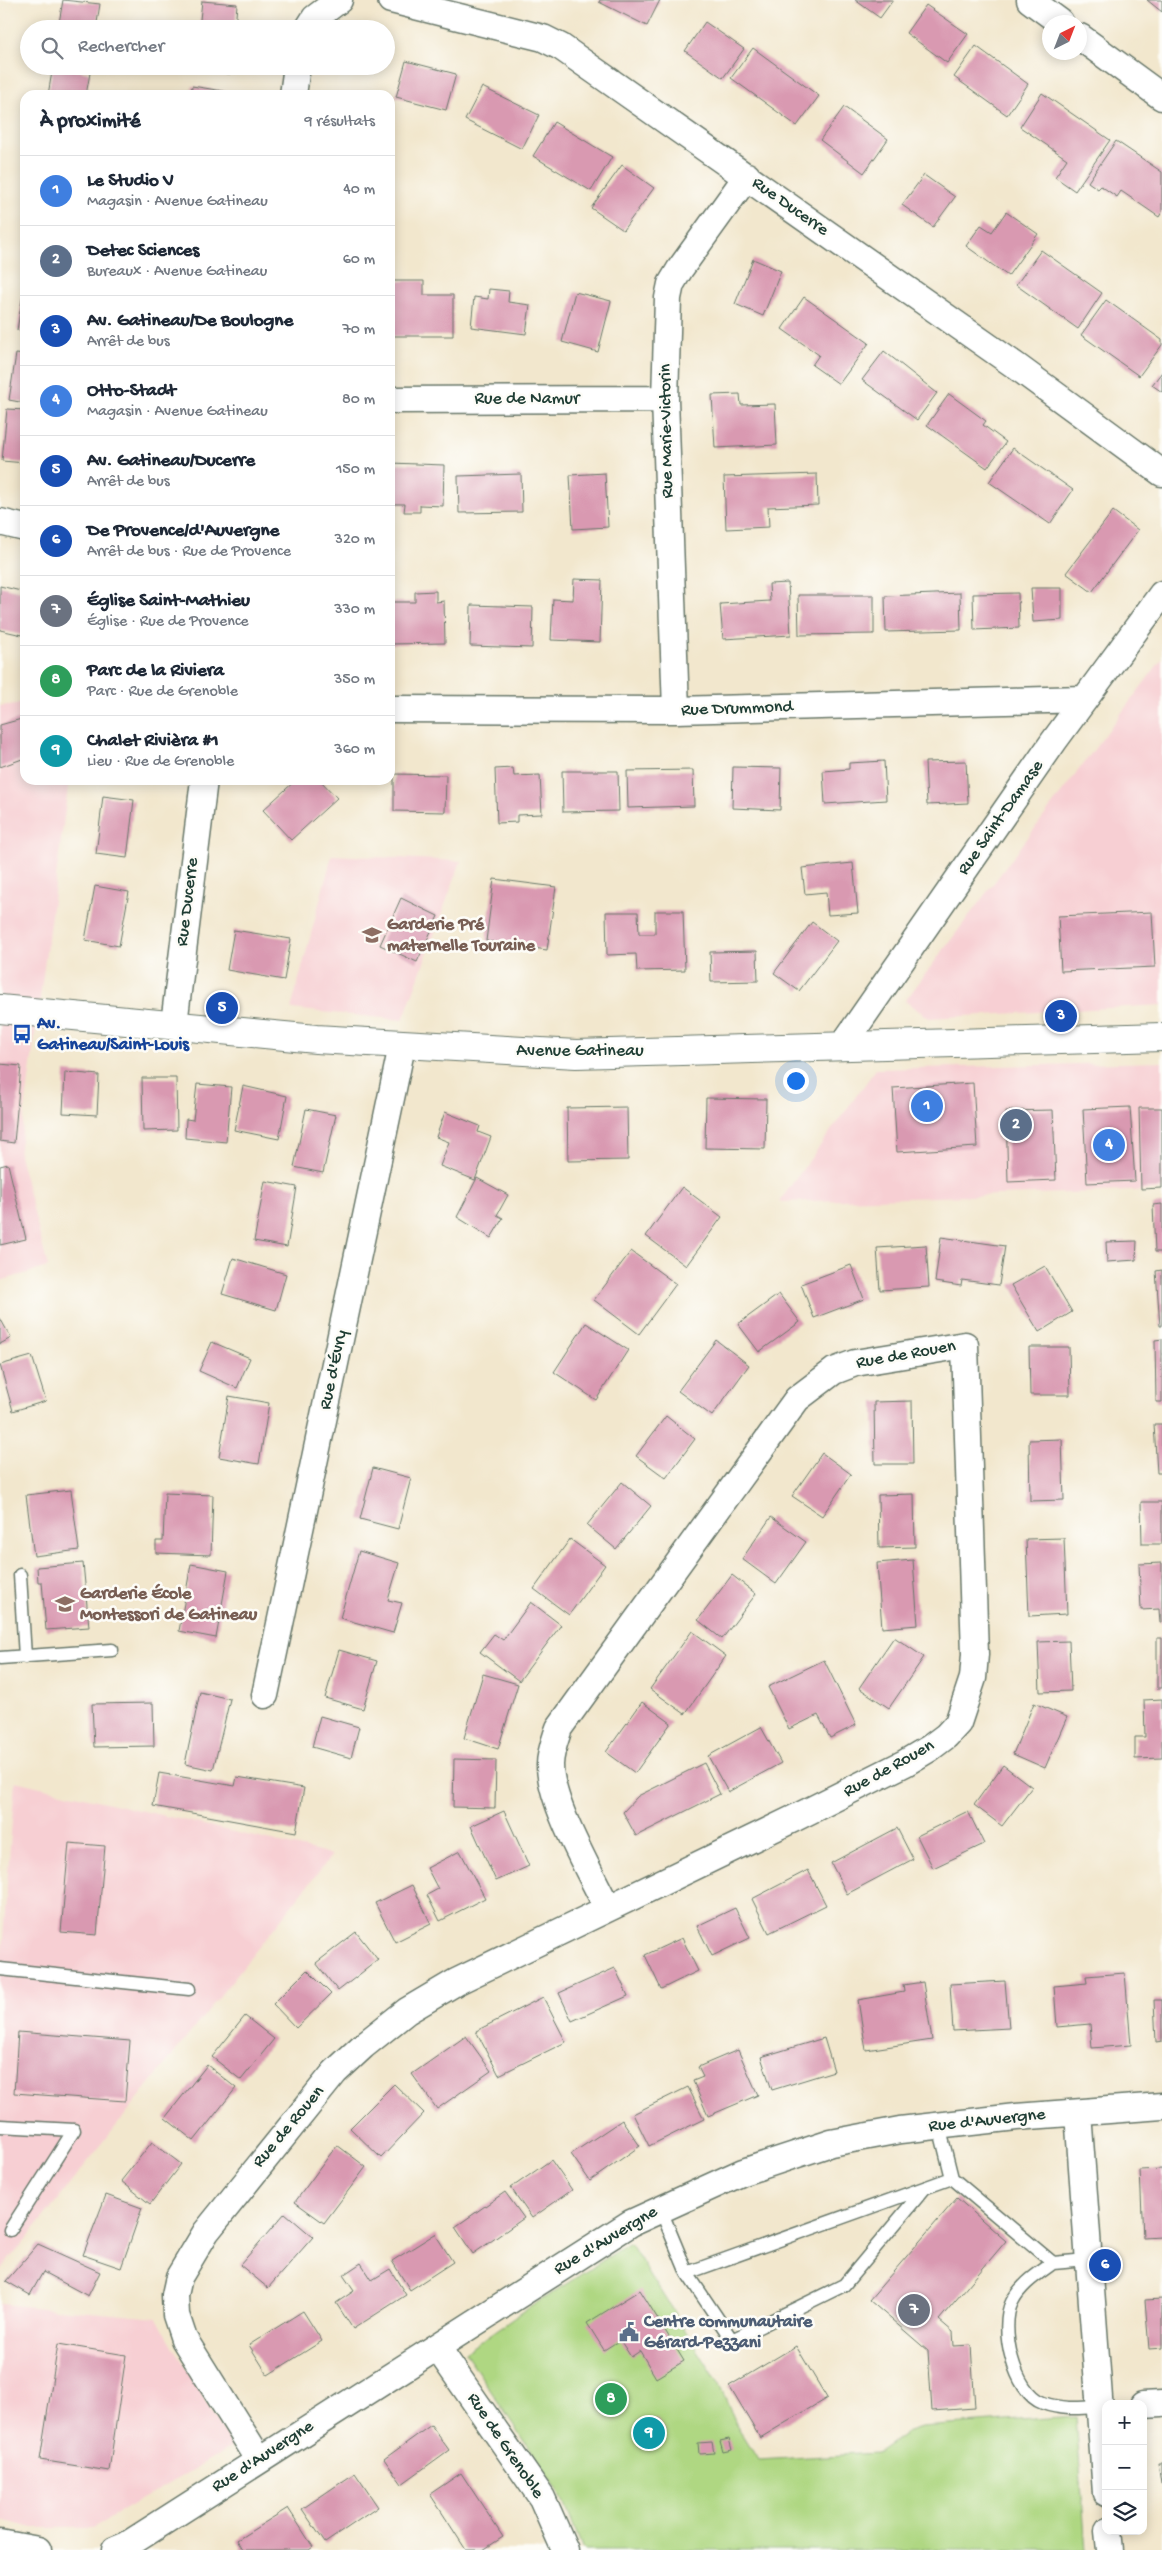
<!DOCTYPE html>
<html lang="fr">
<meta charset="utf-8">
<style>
body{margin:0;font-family:"Gochi Hand",sans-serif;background:#f6f6f7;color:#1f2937}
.controls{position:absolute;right:15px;bottom:15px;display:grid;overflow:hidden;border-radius:10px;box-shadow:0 2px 12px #0003}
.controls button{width:45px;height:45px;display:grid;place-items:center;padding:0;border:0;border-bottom:1px solid #e0e1e3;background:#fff;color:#1f2937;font:25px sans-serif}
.compass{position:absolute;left:1042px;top:15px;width:45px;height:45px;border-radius:50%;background:#fff;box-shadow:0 2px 12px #0003;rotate:42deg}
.you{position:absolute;left:795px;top:1080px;width:18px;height:18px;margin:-12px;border:4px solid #fff;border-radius:50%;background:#1a73e8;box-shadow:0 0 0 8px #1a73e833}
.badge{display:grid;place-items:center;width:32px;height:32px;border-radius:50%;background:#1a73e8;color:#fff;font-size:16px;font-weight:700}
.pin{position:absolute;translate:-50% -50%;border:2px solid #fff;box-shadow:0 1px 5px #0006}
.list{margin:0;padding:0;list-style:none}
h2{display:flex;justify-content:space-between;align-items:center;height:65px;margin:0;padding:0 20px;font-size:21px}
h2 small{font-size:16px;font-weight:400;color:#747a83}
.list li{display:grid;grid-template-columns:32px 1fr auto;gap:15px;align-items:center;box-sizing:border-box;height:70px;padding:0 20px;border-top:1px solid #e0e1e3}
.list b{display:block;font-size:19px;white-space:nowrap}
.list p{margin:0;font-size:16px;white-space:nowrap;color:#747a83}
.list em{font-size:16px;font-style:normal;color:#747a83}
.icon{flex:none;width:28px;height:28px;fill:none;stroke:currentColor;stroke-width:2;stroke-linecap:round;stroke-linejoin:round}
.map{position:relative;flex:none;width:1162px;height:2550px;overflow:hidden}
.search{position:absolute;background:#fff;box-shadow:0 2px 12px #0003;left:20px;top:20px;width:375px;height:55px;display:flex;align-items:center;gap:12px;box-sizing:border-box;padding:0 18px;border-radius:28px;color:#747a83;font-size:19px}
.panel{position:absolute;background:#fff;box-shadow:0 2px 12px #0003;left:20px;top:90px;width:375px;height:695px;border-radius:15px}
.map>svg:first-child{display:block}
.built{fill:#f7cfd3}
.green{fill:#afd782;stroke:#678a5b}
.building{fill:#d999b1}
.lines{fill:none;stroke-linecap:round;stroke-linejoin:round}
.service-casing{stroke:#69786a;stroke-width:15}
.minor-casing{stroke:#69786a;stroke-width:29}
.tertiary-casing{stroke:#69786a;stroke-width:30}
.service{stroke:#fff;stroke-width:12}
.minor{stroke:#fff;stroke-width:26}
.tertiary{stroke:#fff;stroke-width:28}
.labels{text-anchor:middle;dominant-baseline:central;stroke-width:5;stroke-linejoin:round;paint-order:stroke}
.street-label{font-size:18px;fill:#1f3d34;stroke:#fdfcf7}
.education-label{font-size:18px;font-weight:bold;fill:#785e54;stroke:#fdfcf7;text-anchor:start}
.transit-label{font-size:18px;font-weight:bold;fill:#164399;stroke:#fdfcf7;text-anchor:start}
.service-label{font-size:18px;font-weight:bold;fill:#4e5e75;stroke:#fdfcf7;text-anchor:start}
</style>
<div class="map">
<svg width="1162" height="2550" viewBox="0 0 1162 2550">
<rect width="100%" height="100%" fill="#fdfcf7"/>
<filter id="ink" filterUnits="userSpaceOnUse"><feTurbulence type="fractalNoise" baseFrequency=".02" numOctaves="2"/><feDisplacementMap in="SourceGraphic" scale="10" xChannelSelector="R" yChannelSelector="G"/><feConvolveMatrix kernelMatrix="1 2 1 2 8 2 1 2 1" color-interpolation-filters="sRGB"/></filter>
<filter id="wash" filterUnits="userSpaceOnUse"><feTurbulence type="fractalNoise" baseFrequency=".0096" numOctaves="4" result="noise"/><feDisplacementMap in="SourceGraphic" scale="20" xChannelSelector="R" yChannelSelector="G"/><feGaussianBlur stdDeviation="1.12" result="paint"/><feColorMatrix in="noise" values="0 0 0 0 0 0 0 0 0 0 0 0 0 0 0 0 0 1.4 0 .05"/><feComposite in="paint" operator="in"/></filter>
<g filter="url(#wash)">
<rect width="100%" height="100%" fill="#f2e7cd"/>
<path class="built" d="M1162,659V1005L929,1018L905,1001Z
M25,703V780H69L19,1155L48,1267L0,1281V706Z
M332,855L461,861L403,1020L291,1009Z
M1162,1062V1190L779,1202L876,1069Z
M15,1781L332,1855L0,2272V1978Z
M0,2304L157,2318L232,2447L92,2528H33L0,2520Z"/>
<path class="green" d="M630,2243L718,2382L736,2424L758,2460L877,2453L907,2432L922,2427L1076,2416L1086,2550H583L564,2501L465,2352L524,2311Z"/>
<g id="blocks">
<path class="building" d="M63,0L100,4L96,29H58Z
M600,0H660L647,26L599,2Z
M855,0H893L880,18Z
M1147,0H1162V12Z
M202,1L237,4L235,29H199Z
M926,5L968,34L947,63L906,33Z
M705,22L744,49L723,78L685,51Z
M976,46L1028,84L1007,115L954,77Z
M753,48L819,96L797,126L731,78Z
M406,61L456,74L446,110L396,97Z
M53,66L90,73L86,95H48Z
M195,66H230V74L195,70Z
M192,86L229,92L228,95H191Z
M482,87L539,115L522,149L465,120Z
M1042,93L1110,140L1075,191L1055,177L1067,159L1020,127Z
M844,107L888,139L864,173L820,140Z
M554,122L612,157L591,191L533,156Z
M1116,141L1162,172V212L1159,217L1121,191L1117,197L1101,186L1098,189L1088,182Z
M622,165L654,188L623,230L591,208Z
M924,175L955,197L933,227L902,205Z
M1006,212L1038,234L1008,276L966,246L981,225L992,232Z
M1041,250L1102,293L1078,329L1016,285Z
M753,259L781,271L763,316L735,304Z
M390,281H424V295H453V336H390Z
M24,288H25V332L17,330Z
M489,289L509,291L508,302L530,305L526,334L471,327L474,297L488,299Z
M575,292L611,301L598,352L562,342Z
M804,297L869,343L839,384L812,365L819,355L782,329Z
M1106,300L1162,340V345L1139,376L1081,335Z
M884,351L937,393L917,420L862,380Z
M16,354L25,355V403L9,400Z
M1162,372V392L1152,385Z
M740,394L741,405L775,404L777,445L715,448L712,395Z
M949,394L986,421L983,425L1006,442L987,468L927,425Z
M7,409L25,410V463L2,461Z
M1013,448L1073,490L1050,524L989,482Z
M390,463L444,465L443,506L420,505V512H404L405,504H390Z
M605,473L608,527L573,529L570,475Z
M521,474L522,512L459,513L458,476Z
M817,474L818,505L768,507L769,527L726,529L724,477Z
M1113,511L1138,530L1092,592L1066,573Z
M574,579L602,580L600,642L551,640L553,599L573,600Z
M788,583L791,635L723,639L720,604L770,601L769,584Z
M0,586L25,592V619L22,635L0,630Z
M1031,588H1062V620L1033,622Z
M436,591V602L444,601L445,643L390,644V602H415V592Z
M960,593L961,630L886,632L885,596Z
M1018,593L1019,628L974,630L973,594Z
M798,595H874V634L799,635Z
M471,605L533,607L532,648L470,646Z
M25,718V758L0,767V725Z
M884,761L886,800L825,804L823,771L849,769V763Z
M966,761L968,803L927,805L925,762Z
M733,767L781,768L780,810L732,808Z
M513,768L514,776L540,775L542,814L517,815V822L497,823L495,769Z
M693,770L694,806L628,808L627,771Z
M562,771H618L619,811L563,812Z
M394,774L446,775L445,812L394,811Z
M296,780H320L337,798L291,840L263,810Z
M103,796L134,800L127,858L96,854Z
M853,863L858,913L828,915L826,892L805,894L802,868Z
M494,879L556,887L547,950L486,941Z
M95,886L129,892L119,946L85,940Z
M401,898L438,916L417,962L380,945Z
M655,911H683L685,970L637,971L636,954L607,955L606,912H638L639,934H655Z
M1152,912L1155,967L1061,971L1058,916Z
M812,922L837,941L799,991L774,973Z
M234,930L291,939L284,980L227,970Z
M757,951L758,981L711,982L710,952Z
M0,1064L21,1066L14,1143L0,1141Z
M65,1072L99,1075L97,1115L63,1113Z
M142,1078H176L177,1130L143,1131Z
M973,1083L977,1147L897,1152L893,1088Z
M197,1084L231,1087L226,1142L185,1138L186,1119L193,1120Z
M243,1086L287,1096L279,1139L234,1130Z
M706,1098L766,1099L765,1149L705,1148Z
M627,1107L628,1160L568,1161L567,1108Z
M1130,1107L1135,1181L1087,1183L1083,1109Z
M1139,1108H1162V1188L1141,1189Z
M306,1109L336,1115L323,1173L294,1167Z
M1053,1110L1056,1180L1008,1182L1006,1111Z
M445,1112L480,1126L478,1132L491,1137L475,1180L440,1166L449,1142L436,1137Z
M8,1164L26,1239L0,1245V1166Z
M477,1178L508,1195L497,1215L503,1218L491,1238L457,1217Z
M265,1181L297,1187L287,1247L254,1241Z
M682,1187L722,1217L686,1266L646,1236Z
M1162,1204V1252H1155L1153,1205Z
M941,1237L1005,1246L999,1285L962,1280L961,1286L935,1282Z
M1137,1241L1136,1260L1107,1262L1106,1242Z
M926,1245L929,1287L880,1290L877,1248Z
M631,1251L676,1284L639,1334L594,1300Z
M233,1258L286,1274L276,1310L222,1294Z
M851,1265L864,1299L814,1318L801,1284Z
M1045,1266L1072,1312L1039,1332L1011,1285Z
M1162,1270V1326H1160L1156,1271Z
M779,1294L800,1322L759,1352L738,1324Z
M0,1318L11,1338L0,1344Z
M586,1323L628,1350L596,1400L554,1372Z
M1162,1339V1402H1156L1155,1340Z
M716,1340L749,1365L712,1416L678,1391Z
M212,1342L250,1358L237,1388L199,1371Z
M1029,1347H1069L1070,1395H1030Z
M32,1356L46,1401L13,1411L0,1365Z
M229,1396L269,1403L259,1464L219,1457Z
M912,1401L913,1464H875L874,1402Z
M666,1416L695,1439L666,1478L636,1456Z
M1154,1424H1162V1473H1157Z
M1062,1439L1064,1500L1030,1501L1029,1440Z
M822,1453L851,1474L822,1516L792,1496Z
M373,1468L411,1478L398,1529L360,1519Z
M622,1482L651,1506L616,1549L587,1525Z
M71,1490L79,1550L34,1556L26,1495Z
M165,1493L213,1495L211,1555L156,1553V1541H163Z
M914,1494L915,1547L879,1548L878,1495Z
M1141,1502H1162V1544H1142Z
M771,1517L806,1542L776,1584L742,1559Z
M1064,1538L1067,1614L1029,1616L1026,1539Z
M570,1539L605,1565L569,1615L534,1589Z
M359,1551L399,1563L388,1600L402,1603L393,1633L340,1618Z
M913,1560L918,1625L882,1628L877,1563Z
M83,1563L89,1627L46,1630L42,1582H38L37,1567Z
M1162,1563V1623H1160L1159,1609L1141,1610L1139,1564Z
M191,1564L228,1571L216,1638L179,1631Z
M732,1575L756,1594L722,1639L698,1620Z
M531,1602L561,1625L519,1681L480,1652L494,1634L503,1640Z
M692,1631L726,1656L685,1714L650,1689Z
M894,1637L924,1657L889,1708L859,1688Z
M1157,1638H1162V1688H1157Z
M1069,1641L1071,1691L1040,1692L1038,1642Z
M339,1650L377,1661L363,1709L325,1698Z
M824,1660L856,1725L830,1738L818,1715L789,1729L768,1687Z
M483,1674L518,1684L498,1749L464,1738Z
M200,1692L230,1699L213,1770L185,1764Z
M1162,1699V1758L1135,1759V1737H1145L1144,1700Z
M642,1702L671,1723L635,1773L606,1752Z
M153,1703L154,1746L94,1747L92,1704Z
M1034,1703L1067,1717L1045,1768L1013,1754Z
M320,1716L359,1727L351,1758L312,1747Z
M761,1727L781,1763L728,1792L708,1756Z
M454,1759L496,1760L495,1808L453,1807Z
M704,1763L720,1794L636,1836L623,1812L638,1796Z
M1003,1765L1032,1787L1002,1826L974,1805Z
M159,1773L235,1786L237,1777L304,1788L296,1832L153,1806Z
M504,1811L529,1866L496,1881L471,1826Z
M968,1811L984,1844L933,1868L917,1836Z
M897,1828L913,1859L847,1894L831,1863Z
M69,1843L105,1846L97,1935L61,1932Z
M460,1851L485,1898L440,1921L427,1895L438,1889L427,1868Z
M808,1870L826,1905L769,1933L752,1899Z
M412,1885L431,1924L395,1942L375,1903Z
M735,1908L750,1938L712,1956L697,1926Z
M356,1932L378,1960L338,1991L316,1963Z
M682,1938L698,1971L661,1989L645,1955Z
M615,1968L628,1996L572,2021L559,1993Z
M307,1970L331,1994L296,2028L273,2004Z
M1125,1973L1131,2045L1092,2048L1090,2024L1057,2027L1054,1986L1087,1983L1086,1976Z
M1005,1981L1009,2028L953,2031L950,1984Z
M923,1982L932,2040L866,2050L858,2000L904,1992L903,1985Z
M543,1997L566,2042L499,2075L476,2031Z
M1154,2000H1162V2041L1156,2042Z
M245,2016L274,2039L241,2080L212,2057Z
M18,2032L130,2041L125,2101L14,2093Z
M466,2036L491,2071L437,2109L412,2074Z
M824,2038L834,2071L772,2090L761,2057Z
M738,2050L758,2095L708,2116L693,2081L703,2077L698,2067Z
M207,2065L236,2088L194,2141L165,2118Z
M394,2084L424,2113L381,2158L350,2128Z
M688,2087L704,2119L649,2146L633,2114Z
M622,2120L640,2146L590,2181L571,2154Z
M152,2142L181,2164L150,2204L121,2181Z
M337,2145L366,2167L324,2223L295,2202Z
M551,2160L572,2190L532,2218L511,2188Z
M1162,2169V2237L1143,2238L1140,2170Z
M505,2192L524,2218L473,2254L455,2227Z
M106,2195L142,2208L121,2268L83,2255Z
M957,2198L1006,2241L939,2320L953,2332L954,2346L971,2345L975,2408L932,2411L928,2351L869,2300Z
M285,2213L313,2237L268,2288L240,2265Z
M435,2234L453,2262L410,2290L392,2261Z
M38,2244L100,2272L88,2296L43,2272L30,2295L6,2281Z
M361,2263L372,2280L390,2269L406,2295L353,2329L336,2303L354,2291L343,2275Z
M640,2290L684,2361L656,2378L640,2351L631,2357L620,2340L604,2350L587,2323Z
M1162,2299V2348L1149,2349L1145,2300Z
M303,2311L322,2341L268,2375L249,2345Z
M58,2344L126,2355L109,2471L40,2460Z
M796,2346L827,2398L760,2438L729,2386Z
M656,2418L666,2432L642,2448L633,2434Z
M431,2425L449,2450L402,2484L384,2459Z
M729,2439L732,2450L723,2452L720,2441Z
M712,2442L714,2453L699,2454L698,2443Z
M1158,2463H1162V2484H1161Z
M355,2473L378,2507L325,2543L302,2509Z
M461,2473L503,2537L483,2550H466L430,2494Z
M288,2508L313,2547L309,2550H243L237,2540Z"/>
</g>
</g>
<g filter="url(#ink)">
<use href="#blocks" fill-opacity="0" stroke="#69786a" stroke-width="1"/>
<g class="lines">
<defs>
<path id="service" d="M20,1575L25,1657
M0,1658L112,1650
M0,1969L189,1989
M0,2126L74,2130L10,2230
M952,2178L1053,2263L1087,2260
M660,2208L687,2273L952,2178L939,2126
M1053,2263C1038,2274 1021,2284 1012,2302C999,2327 1014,2393 1043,2403C1062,2410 1081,2408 1100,2407
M687,2273L732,2340L844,2285L924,2189"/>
<path id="minor" d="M391,0L543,38L561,47L1016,366L1162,473
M1030,0L1060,22
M308,29L315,18L339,0
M1080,37L1162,97
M293,95L297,66
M390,400L665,399
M0,522L25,528
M390,709L676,710L1084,699
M676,710L665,399L668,298L671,284L680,269L747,176
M174,1024L204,780
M843,1045L1054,741L1162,594
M265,1695L402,1046
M1078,2113L1106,2493
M437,2347L542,2498L565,2550
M1143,2405L1162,2404
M259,2459L184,2339L176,2315L175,2295L179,2277L206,2232L335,2072L363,2046L407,2011L456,1982L793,1819L905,1763L930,1748L946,1736L958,1723L973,1678L975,1654L965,1345L855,1363L834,1371L797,1399L559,1728C555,1740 550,1753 550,1765C550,1803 590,1872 607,1907
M1108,2531L1110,2550
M0,2543L38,2550
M115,2550L127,2545L631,2223L743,2172L831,2143L900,2130L1016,2117L1162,2106"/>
<path id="tertiary" d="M0,1009L316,1039L576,1054L1162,1037"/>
</defs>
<use href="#service" class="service-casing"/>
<use href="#minor" class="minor-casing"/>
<use href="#tertiary" class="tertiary-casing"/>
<use href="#service" class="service"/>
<use href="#minor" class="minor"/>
<use href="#tertiary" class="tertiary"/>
</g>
</g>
<defs>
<symbol id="school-bare" viewBox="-9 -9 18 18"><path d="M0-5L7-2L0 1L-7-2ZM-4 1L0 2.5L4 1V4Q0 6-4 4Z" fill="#8d6e63" stroke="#fdfcf7" stroke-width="2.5" paint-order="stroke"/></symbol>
<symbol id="bus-bare" viewBox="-9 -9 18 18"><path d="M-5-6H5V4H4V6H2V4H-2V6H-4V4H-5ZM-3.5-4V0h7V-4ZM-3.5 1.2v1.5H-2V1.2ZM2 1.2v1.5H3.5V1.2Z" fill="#1a4fb4" stroke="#fdfcf7" stroke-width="2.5" paint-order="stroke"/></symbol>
<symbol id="civic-bare" viewBox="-9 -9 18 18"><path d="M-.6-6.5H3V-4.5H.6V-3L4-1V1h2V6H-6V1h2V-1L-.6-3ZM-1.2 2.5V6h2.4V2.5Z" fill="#5c6f8a" stroke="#fdfcf7" stroke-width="2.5" paint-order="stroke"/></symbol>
</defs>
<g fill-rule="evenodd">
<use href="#school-bare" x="358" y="921" width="28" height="28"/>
<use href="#bus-bare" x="8" y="1020" width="28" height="28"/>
<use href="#school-bare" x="51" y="1590" width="28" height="28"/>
<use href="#civic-bare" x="615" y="2318" width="28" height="28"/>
</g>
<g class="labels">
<g class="street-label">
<text transform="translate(790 207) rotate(35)">Rue Ducerre</text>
<text x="527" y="399">Rue de Namur</text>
<text transform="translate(667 431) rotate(-91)">Rue Marie-Victorin</text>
<text transform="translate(737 709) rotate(-2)">Rue Drummond</text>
<text transform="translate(1001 818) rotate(-55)">Rue Saint-Damase</text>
<text transform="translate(188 902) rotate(-83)">Rue Ducerre</text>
<text x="580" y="1051">Avenue Gatineau</text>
<text transform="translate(906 1355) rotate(-10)">Rue de Rouen</text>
<text transform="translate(334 1370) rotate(-78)">Rue d'Évry</text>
<text transform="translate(889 1769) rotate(-29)">Rue de Rouen</text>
<text transform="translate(987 2121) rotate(-6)">Rue d'Auvergne</text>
<text transform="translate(289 2127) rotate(-50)">Rue de Rouen</text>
<text transform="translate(606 2241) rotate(-31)">Rue d'Auvergne</text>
<text transform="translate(505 2446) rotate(56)">Rue de Grenoble</text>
<text transform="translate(263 2457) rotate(-33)">Rue d'Auvergne</text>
</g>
<g class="education-label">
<text x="387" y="925">Garderie Pré<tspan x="387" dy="21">maternelle Touraine</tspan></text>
<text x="80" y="1594">Garderie École<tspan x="80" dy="21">Montessori de Gatineau</tspan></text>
</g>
<g class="transit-label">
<text x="37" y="1024">Av.<tspan x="37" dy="21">Gatineau/Saint-Louis</tspan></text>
</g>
<g class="service-label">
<text x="644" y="2322">Centre communautaire<tspan x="644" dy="21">Gérard-Pezzani</tspan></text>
</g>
</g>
</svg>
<div class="controls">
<button>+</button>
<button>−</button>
<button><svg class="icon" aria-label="layers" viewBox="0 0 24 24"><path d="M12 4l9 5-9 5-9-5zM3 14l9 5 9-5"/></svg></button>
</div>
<svg class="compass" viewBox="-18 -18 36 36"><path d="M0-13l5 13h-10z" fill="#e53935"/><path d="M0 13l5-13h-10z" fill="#747a83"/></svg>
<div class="you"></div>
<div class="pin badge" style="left:927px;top:1106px;background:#3f7fe0">1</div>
<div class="pin badge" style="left:1016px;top:1125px;background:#5c6f8a">2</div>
<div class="pin badge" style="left:1061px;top:1016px;background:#1a4fb4">3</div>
<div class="pin badge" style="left:1109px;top:1145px;background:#3f7fe0">4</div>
<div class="pin badge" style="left:222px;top:1008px;background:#1a4fb4">5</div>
<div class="pin badge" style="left:1105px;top:2265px;background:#1a4fb4">6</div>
<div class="pin badge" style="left:914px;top:2310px;background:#6b7280">7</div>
<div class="pin badge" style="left:611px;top:2399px;background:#2e9e5b">8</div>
<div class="pin badge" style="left:649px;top:2433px;background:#0f9aa8">9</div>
<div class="search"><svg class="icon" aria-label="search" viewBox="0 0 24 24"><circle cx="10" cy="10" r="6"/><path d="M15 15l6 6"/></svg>Rechercher</div>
<section class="panel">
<h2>À proximité<small>9 résultats</small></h2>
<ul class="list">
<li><span class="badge" style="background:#3f7fe0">1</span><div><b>Le Studio V</b><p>Magasin · Avenue Gatineau</p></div><em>40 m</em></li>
<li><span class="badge" style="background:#5c6f8a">2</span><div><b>Detec Sciences</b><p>Bureaux · Avenue Gatineau</p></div><em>60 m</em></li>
<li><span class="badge" style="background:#1a4fb4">3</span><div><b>Av. Gatineau/De Boulogne</b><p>Arrêt de bus</p></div><em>70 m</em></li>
<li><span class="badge" style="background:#3f7fe0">4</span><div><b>Otto-Stadt</b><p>Magasin · Avenue Gatineau</p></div><em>80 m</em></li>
<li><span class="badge" style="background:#1a4fb4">5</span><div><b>Av. Gatineau/Ducerre</b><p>Arrêt de bus</p></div><em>150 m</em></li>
<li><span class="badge" style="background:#1a4fb4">6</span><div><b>De Provence/d'Auvergne</b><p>Arrêt de bus · Rue de Provence</p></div><em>320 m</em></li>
<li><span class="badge" style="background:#6b7280">7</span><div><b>Église Saint-Mathieu</b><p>Église · Rue de Provence</p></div><em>330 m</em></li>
<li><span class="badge" style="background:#2e9e5b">8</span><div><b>Parc de la Riviera</b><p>Parc · Rue de Grenoble</p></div><em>350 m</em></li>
<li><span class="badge" style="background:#0f9aa8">9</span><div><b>Chalet Rivièra #1</b><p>Lieu · Rue de Grenoble</p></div><em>360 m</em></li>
</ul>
</section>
</div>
